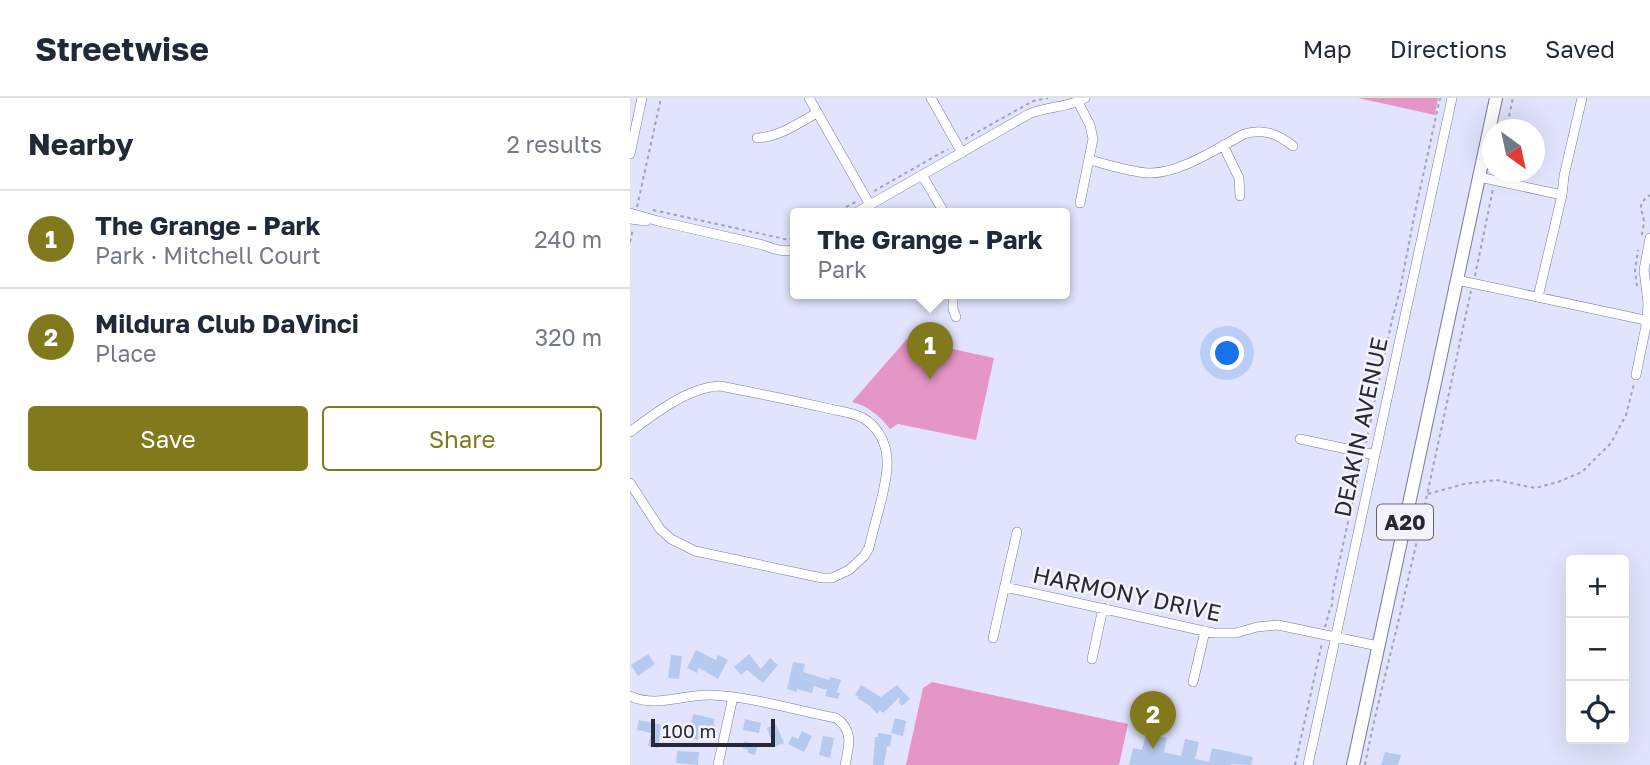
<!DOCTYPE html>
<meta charset="utf-8">
<style>
body{margin:0;font-family:"Golos Text",sans-serif;background:#f2f2f3;color:#1f2937}
.controls{position:absolute;right:21px;bottom:21px;display:grid;overflow:hidden;border-radius:7px;box-shadow:0 7px 28px #0002}
.controls button{width:63px;height:63px;display:grid;place-items:center;padding:0;border:0;border-bottom:2px solid #e0e1e3;background:#fff;color:#1f2937;font:35px sans-serif}
.compass{position:absolute;left:852px;top:21px;width:63px;height:63px;border-radius:50%;background:#fff;box-shadow:0 7px 28px #0002;rotate:147deg}
.scale{position:absolute;left:21px;bottom:18px;width:124px;box-sizing:border-box;padding-left:7px;border:4px solid #272737;border-top:0;font-size:19px;line-height:24px;white-space:nowrap;color:#272737;-webkit-text-stroke:5px #f2f3fb;paint-order:stroke}
.you{position:absolute;left:598px;top:256px;width:24px;height:24px;margin:-18px;border:5px solid #fff;border-radius:50%;background:#1a73e8;box-shadow:0 0 0 10px #1a73e833}
.badge{display:grid;place-items:center;width:46px;height:46px;border-radius:50%;background:#82791d;color:#fff;font-size:23px;font-weight:700}
.pin{position:absolute;translate:-50% -58px;filter:drop-shadow(0 2px 4px #0008)}
.pin::after{content:'';position:absolute;top:37px;width:24px;height:21px;background:inherit;clip-path:polygon(0 0,100% 0,50% 100%)}
.popup{position:absolute;left:160px;top:110px;width:280px;height:91px;box-sizing:border-box;display:grid;place-content:center;border-radius:7px;background:#fff;filter:drop-shadow(0 2px 5px #0005);font-size:23px;white-space:nowrap;color:#747a83}
.popup b{font-size:26px;color:#1f2937}
.popup::after{content:'';position:absolute;left:50%;top:100%;margin-left:-14px;border:14px solid transparent;border-top-color:#fff}
.list{margin:0;padding:0;list-style:none}
h2{display:flex;justify-content:space-between;align-items:center;height:91px;margin:0;padding:0 28px;font-size:30px}
h2 small{font-size:23px;font-weight:400;color:#747a83}
.list li{display:grid;grid-template-columns:46px 1fr auto;gap:21px;align-items:center;box-sizing:border-box;height:98px;padding:0 28px;border-top:2px solid #e0e1e3}
.list b{display:block;font-size:26px;white-space:nowrap}
.list p{margin:0;font-size:23px;white-space:nowrap;color:#747a83}
.list em{font-size:23px;font-style:normal;color:#747a83}
.actions{display:flex;gap:14px;padding:21px 28px}
.actions a{flex:1;padding:16px 0;border:2px solid #82791d;border-radius:7px;text-align:center;font-size:24px;color:#82791d}
.actions .main{background:#82791d;color:#fff}
.icon{flex:none;width:38px;height:38px;fill:none;stroke:currentColor;stroke-width:2;stroke-linecap:round;stroke-linejoin:round}
.map{position:relative;flex:none;width:1020px;height:667px;overflow:hidden}
header{display:flex;align-items:center;gap:42px;box-sizing:border-box;height:98px;padding:0 35px;background:#fff;border-bottom:2px solid #e0e1e3}
header strong{font-size:33px}
nav{display:flex;gap:38px;margin-inline-start:auto;font-size:24px}
main{display:flex}
aside{flex:1;background:#fff}
.map>svg:first-child{display:block}
.green{fill:#e596c6}
.building{fill:#b6caf0}
.lines{fill:none;stroke-linecap:round;stroke-linejoin:round}
.minor-casing{stroke:#78799f;stroke-width:10}
.highway-casing{stroke:#78799f;stroke-width:14}
.path{stroke:#a1a3b8;stroke-width:2;stroke-dasharray:3.5 3.5;stroke-linecap:butt}
.minor{stroke:#fff;stroke-width:9}
.highway{stroke:#fff;stroke-width:12}
.labels{text-anchor:middle;dominant-baseline:central;stroke-width:5;stroke-linejoin:round;paint-order:stroke}
.shield{fill:#f2f3fb;stroke:#646472;stroke-width:2}
.shield-label{font-size:21px;font-weight:bold;fill:#272737}
.street-label{font-size:23px;fill:#272737;stroke:#f2f3fb}
</style>
<header>
<strong>Streetwise</strong>
<nav><a>Map</a><a>Directions</a><a>Saved</a></nav>
</header>
<main>
<aside>
<h2>Nearby<small>2 results</small></h2>
<ul class="list">
<li><span class="badge">1</span><div><b>The Grange - Park</b><p>Park · Mitchell Court</p></div><em>240 m</em></li>
<li><span class="badge">2</span><div><b>Mildura Club DaVinci</b><p>Place</p></div><em>320 m</em></li>
</ul>
<div class="actions"><a class="main">Save</a><a>Share</a></div>
</aside>
<div class="map">
<svg width="1020" height="667" viewBox="0 0 1020 667">
<rect width="100%" height="100%" fill="#e2e4fd"/>
<path class="green" d="M728,0H808L805,17Z
M277,241L364,260L346,342L268,326L260,331C250,318 238,308 222,304Z
M302,584L498,626L489,667H276L293,590Z"/>
<path class="building" d="M66,552L86,562L88,557L98,562L88,581L69,570L67,575L57,570Z
M18,556L25,566L8,578L1,567Z
M119,556L131,571L140,560L148,567L133,585L117,572L111,577L104,569Z
M41,557L52,558L49,581L38,580Z
M163,564L175,566L173,574L199,582L200,579L211,582L207,594L210,595L208,601L195,598L197,592L184,588L182,595L167,591V594L157,591Z
M231,587L251,599L267,587L280,601L272,608L269,604L270,599L253,615L250,612L247,616L240,608L227,600L229,599L225,597Z
M63,616L85,621L83,627H85L82,642H68L58,639Z
M265,620L276,623L273,638L261,635Z
M115,621L131,625L129,635L113,632Z
M9,622L32,627L28,650L18,648L21,635L7,632Z
M146,626L154,645L144,649L137,630Z
M172,633L182,638L174,654L158,646L162,638L168,641Z
M248,635L262,637L260,649L257,648L254,667H243L245,639H248Z
M516,636L537,640L534,654L551,658L555,641L569,644L565,661L579,664L582,650L623,659L621,667L601,666V667H499L503,650L512,652Z
M193,638L204,640L200,660L189,657Z
M114,643L128,647L125,657L118,655V652L112,650Z
M47,653L69,654L68,667L46,665Z
M755,654L771,657L768,667H751Z"/>
<g class="lines">
<defs>
<path id="minor" d="M179,0L240,107
M301,0L332,55
M448,4L460,27L463,41L450,105
M127,40C150,39 168,25 187,15
M593,47L609,80L610,98
M0,56L12,0
M460,62C479,67 500,74 519,75C549,76 588,50 614,36C633,30 648,36 663,48
M292,77L315,116
M849,79L932,97
M0,115L28,123L133,147C144,151 154,155 165,151
M224,116L399,16C417,8 438,10 455,0
M0,121L16,123
M827,182L1020,223
M323,196V211L326,219
M908,199L932,97L934,78L952,0
M1006,277L1017,223L1018,205L1014,172L1020,140
M0,334C25,315 59,289 90,288C126,295 161,302 196,310C208,313 222,314 233,320C247,328 256,344 257,360C259,383 244,426 239,450L234,458L219,472L202,480H192L65,453L41,441L30,431L0,385
M670,341L745,357
M375,489L583,535H606L627,529L648,527L748,548
M363,540L387,434
M462,561L473,510
M563,584L575,533
M0,598C27,610 53,596 81,597C123,599 165,612 206,620C224,632 219,649 215,667
M88,667L103,599
M678,667L822,0"/>
<path id="highway" d="M723,667L866,0"/>
</defs>
<use href="#minor" class="minor-casing"/>
<use href="#highway" class="highway-casing"/>
<path class="path" d="M876,32L883,0
M335,41L403,3L418,0
M244,93L318,51
M7,109L31,0
M23,112L159,142L165,138
M204,116L227,103
M1012,137C1012,135 1014,126 1014,124C1013,111 1005,107 1020,97
M0,144L3,131
M845,178L863,91
M1007,188L1005,173L1008,152
M736,345L762,222L770,192L784,119L810,0
M798,396L834,386L866,382L905,390L928,384L952,374L981,345L996,317L1004,286
M695,529L700,511L702,507L703,493L731,364
M665,667L692,545
M735,667C746,609 762,553 775,495C798,395 819,294 841,193"/>
<use href="#minor" class="minor"/>
<use href="#highway" class="highway"/>
</g>
<g class="labels">
<rect class="shield" x="747" y="406.5" width="56" height="35" rx="5"/>
<g class="shield-label">
<text x="775" y="424">A20</text>
</g>
<g class="street-label">
<text transform="translate(730 329) rotate(-78)">DEAKIN AVENUE</text>
<text transform="translate(497 495) rotate(12)">HARMONY DRIVE</text>
</g>
</g>
</svg>
<div class="controls">
<button>+</button>
<button>−</button>
<button><svg class="icon" aria-label="locate" viewBox="0 0 24 24"><circle cx="12" cy="12" r="6"/><path d="M12 2v4M12 18v4M2 12h4M18 12h4"/></svg></button>
</div>
<svg class="compass" viewBox="-18 -18 36 36"><path d="M0-13l5 13h-10z" fill="#e53935"/><path d="M0 13l5-13h-10z" fill="#747a83"/></svg>
<div class="scale">100 m</div>
<div class="you"></div>
<div class="pin badge" style="left:300px;top:282px">1</div>
<div class="popup"><b>The Grange - Park</b>Park</div>
<div class="pin badge" style="left:523px;top:651px">2</div>
</div>
</main>
